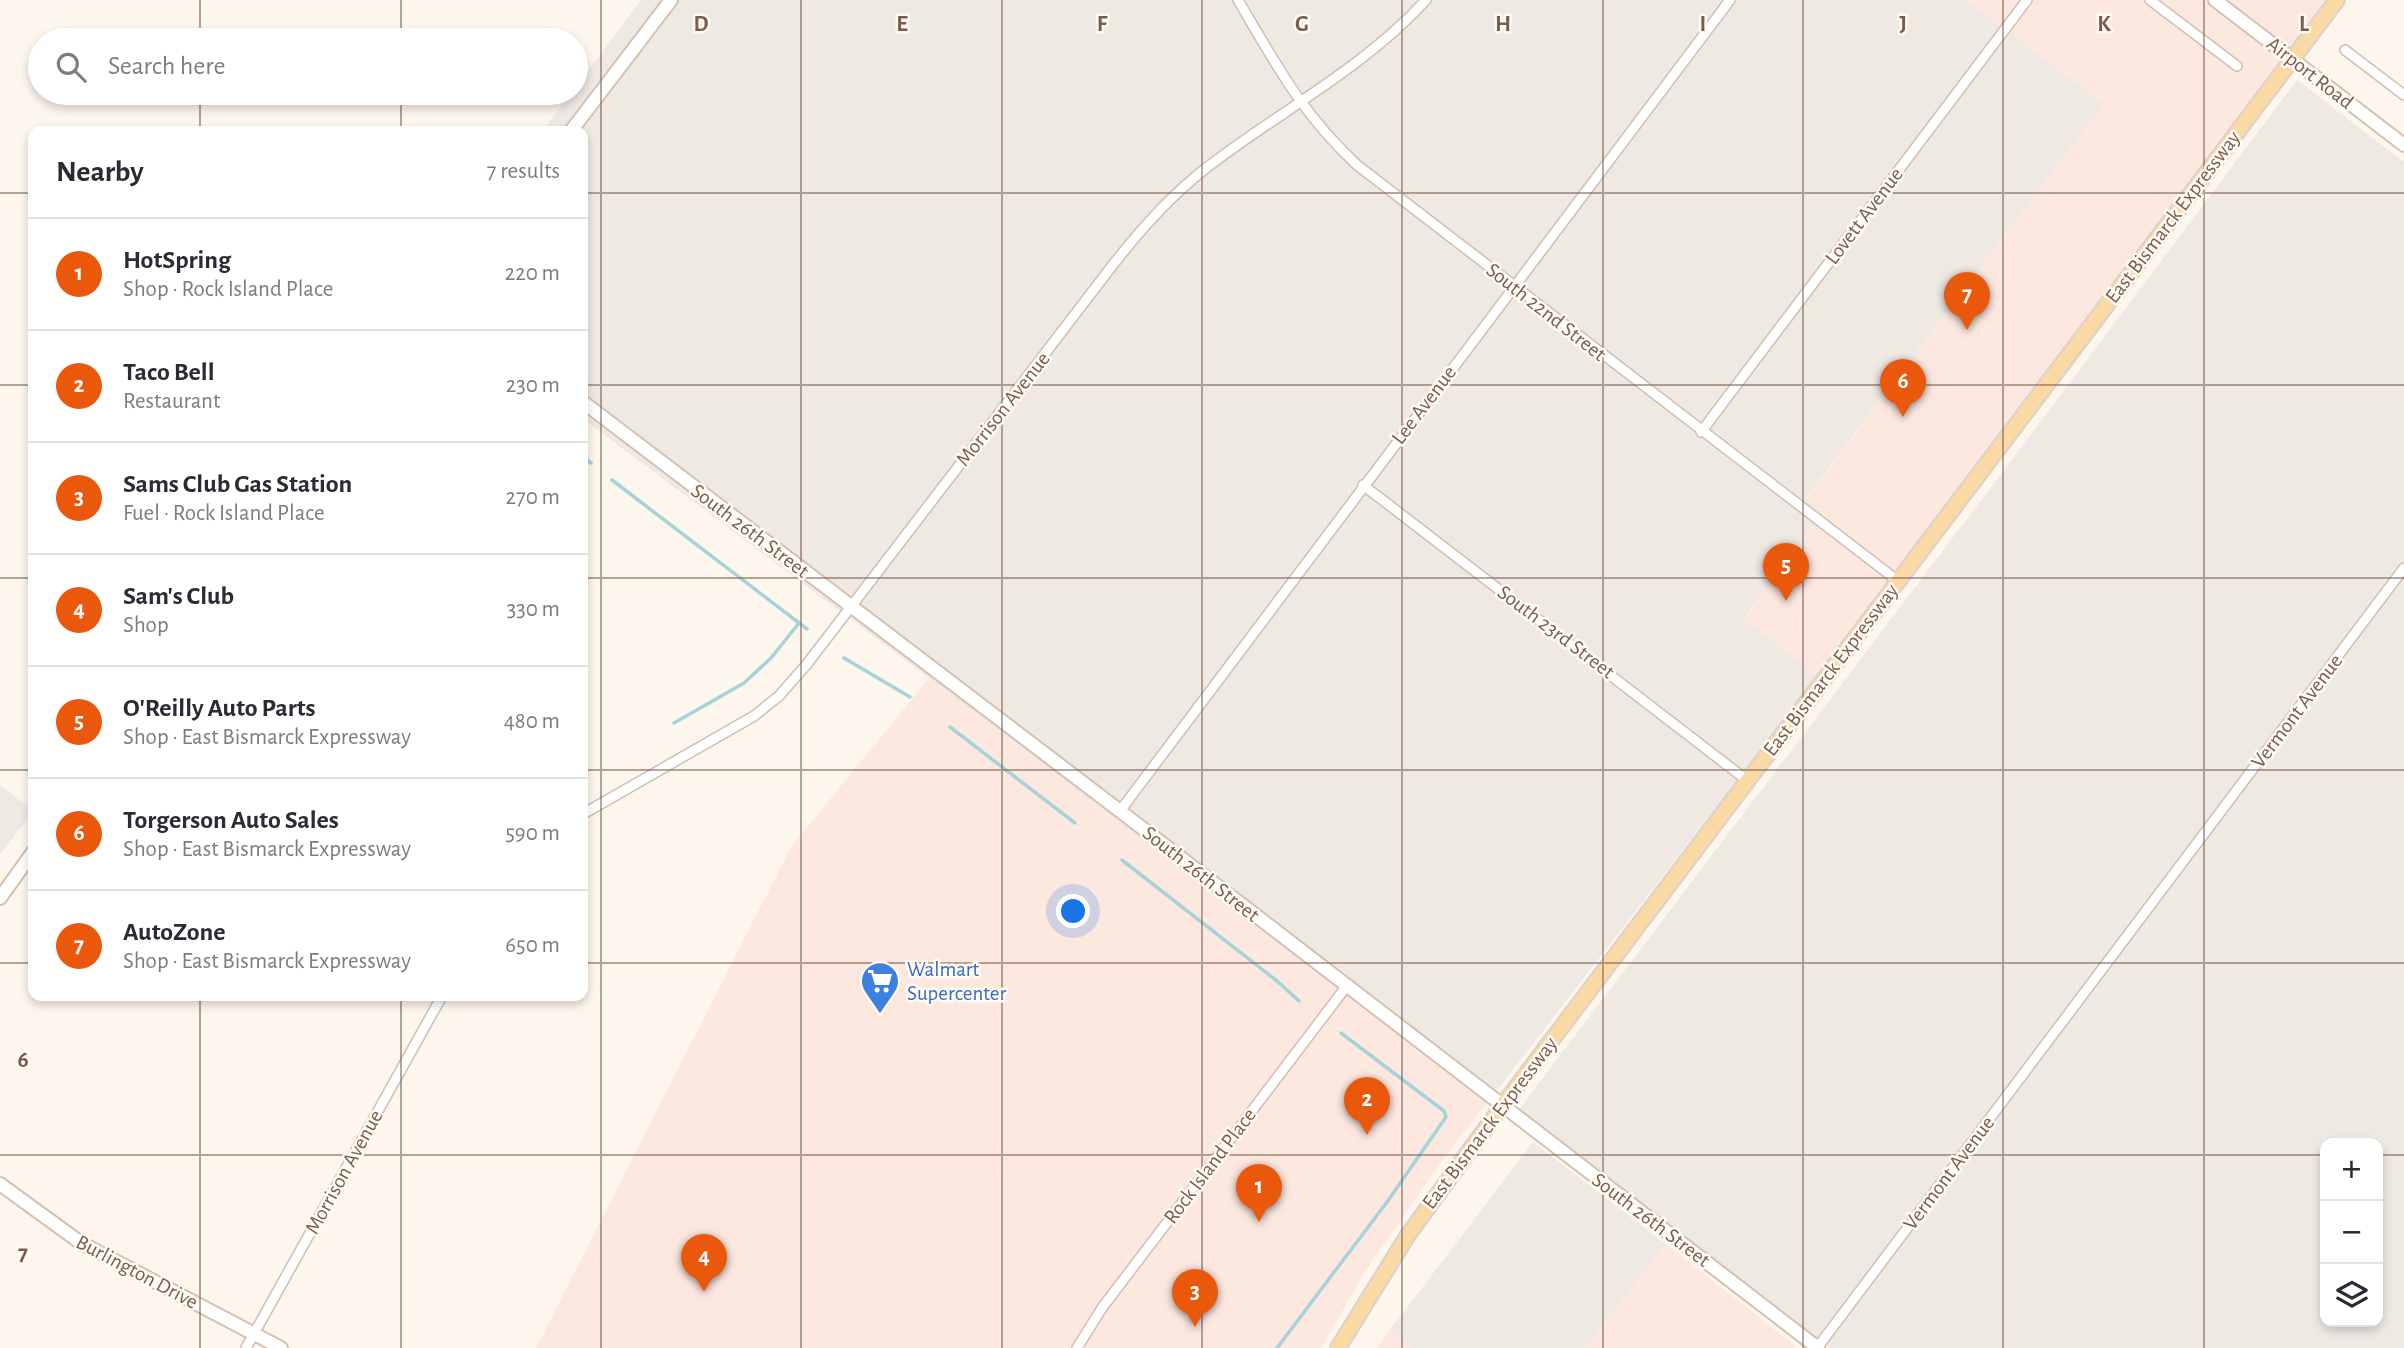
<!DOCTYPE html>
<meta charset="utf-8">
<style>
body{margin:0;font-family:"Alegreya Sans",sans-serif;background:#f2f2f3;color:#2b2b33}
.controls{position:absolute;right:21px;bottom:21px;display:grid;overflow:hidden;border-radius:14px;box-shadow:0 4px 10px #0003}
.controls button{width:63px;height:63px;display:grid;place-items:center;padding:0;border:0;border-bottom:2px solid #e1e1e2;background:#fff;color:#2b2b33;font:35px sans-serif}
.you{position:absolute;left:1074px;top:912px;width:24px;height:24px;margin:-18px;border:5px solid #fff;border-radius:50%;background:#1a73e8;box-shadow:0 0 0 10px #1a73e833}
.badge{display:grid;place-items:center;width:46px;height:46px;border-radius:50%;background:#ea580c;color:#fff;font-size:23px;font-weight:700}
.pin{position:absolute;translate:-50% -58px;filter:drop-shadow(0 2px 4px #0008)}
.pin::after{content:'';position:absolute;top:37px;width:24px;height:21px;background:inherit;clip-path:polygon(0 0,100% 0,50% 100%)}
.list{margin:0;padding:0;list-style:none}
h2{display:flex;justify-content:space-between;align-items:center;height:91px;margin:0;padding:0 28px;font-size:30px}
h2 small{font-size:23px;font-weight:400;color:#7c7c81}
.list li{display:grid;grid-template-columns:46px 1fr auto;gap:21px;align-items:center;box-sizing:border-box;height:112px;padding:0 28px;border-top:2px solid #e1e1e2}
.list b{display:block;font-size:26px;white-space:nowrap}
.list p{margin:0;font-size:23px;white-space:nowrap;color:#7c7c81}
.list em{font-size:23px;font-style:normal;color:#7c7c81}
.icon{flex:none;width:38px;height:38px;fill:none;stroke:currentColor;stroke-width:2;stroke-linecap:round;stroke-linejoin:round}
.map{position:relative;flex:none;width:2404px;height:1348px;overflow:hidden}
.search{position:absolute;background:#fff;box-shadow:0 4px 10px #0003;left:28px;top:28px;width:560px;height:77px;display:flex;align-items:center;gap:18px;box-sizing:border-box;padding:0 24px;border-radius:38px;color:#7c7c81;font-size:26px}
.panel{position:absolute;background:#fff;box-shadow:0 4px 10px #0003;left:28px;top:126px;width:560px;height:875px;border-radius:14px}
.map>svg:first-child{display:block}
.commercial{fill:#fde8e0}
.industrial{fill:#efe9e4;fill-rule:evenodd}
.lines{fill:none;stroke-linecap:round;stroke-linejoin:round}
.stream{stroke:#a5d3da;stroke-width:3.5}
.street-casing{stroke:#d1beb0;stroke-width:12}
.secondary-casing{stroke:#d6c0b0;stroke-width:16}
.primary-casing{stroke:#dad1cd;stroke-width:18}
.street{stroke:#fff;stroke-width:9}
.secondary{stroke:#fff;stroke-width:12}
.primary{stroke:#fbd9a5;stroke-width:14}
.grid{fill:none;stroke:#7a5c4d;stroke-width:2;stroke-opacity:0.55}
.labels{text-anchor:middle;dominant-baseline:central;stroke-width:5;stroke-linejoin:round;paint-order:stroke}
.street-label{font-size:21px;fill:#7a5c4d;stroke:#fffaf3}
.shop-label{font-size:21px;fill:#366cbe;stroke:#fffaf3;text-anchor:start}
.grid-label{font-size:23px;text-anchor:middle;font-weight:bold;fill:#7a5c4d;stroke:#fffaf3;stroke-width:5;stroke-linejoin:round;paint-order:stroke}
</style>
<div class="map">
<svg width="2404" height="1348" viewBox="0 0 2404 1348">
<rect width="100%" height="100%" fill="#fdf6ec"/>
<path class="commercial" d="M1966,0H2327L1818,676L1743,620L1824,513L1806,499L2104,104Z
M929,678L1487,1103L1450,1150L1368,1267L1321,1348H536L791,847Z
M1666,1244L1798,1348H1585Z
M1390,1330L1411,1348H1377Z"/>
<path class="industrial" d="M641,0H1966L2104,104L1806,498L1824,512L1743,619L1818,676L1487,1103L929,678L583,419V131H542L571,93H576V87Z
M2297,80L2404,162V1348H1828L1517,1112L1992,486ZM2325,1143H2378V1322H2325Z
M0,785L33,811L0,855Z
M1533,1142L1666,1244L1585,1348H1411L1390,1330Z"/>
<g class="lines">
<path class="stream" d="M583,457L591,463
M612,480L807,629
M844,658L910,697
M674,723L744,683L771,658L799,623
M950,727L1075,823
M1122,860L1277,981L1299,1001
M1277,1348L1387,1202L1446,1117L1444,1111L1341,1033"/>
<defs>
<path id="street" d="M1238,0C1275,63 1303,115 1357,165L1898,581
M2150,0L2237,66
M2345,50L2404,95
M1701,432L2027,0
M1363,485L1748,781
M1120,811L1730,0
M583,814L754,716L779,696L807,664L1112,266C1140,230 1169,197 1205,169C1278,112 1362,70 1426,0
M246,1348L442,996
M1077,1348L1102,1308L1346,987
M1817,1348L2404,568"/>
<path id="secondary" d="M2215,0L2404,145
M571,131L671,0
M583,402L1120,811L1818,1348
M0,898L33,852
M0,1184L81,1243L281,1348"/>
<path id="primary" d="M1338,1348L1408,1235L1502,1106L2337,0"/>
</defs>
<use href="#street" class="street-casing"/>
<use href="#secondary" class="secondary-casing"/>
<use href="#primary" class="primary-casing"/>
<use href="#street" class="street"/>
<use href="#secondary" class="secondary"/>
<use href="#primary" class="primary"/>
</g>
<path class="grid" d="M200,0V40M401,0V40M601,0V1348M801,0V1348M1002,0V1348M1202,0V1348M1402,0V1348M1603,0V1348M1803,0V1348M2003,0V1348M2204,0V1348M200,93V131M401,93V131M0,193H33M583,193H2404M0,385H33M583,385H2404M0,578H33M583,578H2404M0,770H33M583,770H2404M0,963H33M583,963H2404M200,996V1348M401,996V1348M0,1155H2325M2378,1155H2404"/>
<defs>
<symbol id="supermarket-pin" viewBox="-11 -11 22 30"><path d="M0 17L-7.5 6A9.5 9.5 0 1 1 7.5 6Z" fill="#3f7fe0" stroke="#fffaf3"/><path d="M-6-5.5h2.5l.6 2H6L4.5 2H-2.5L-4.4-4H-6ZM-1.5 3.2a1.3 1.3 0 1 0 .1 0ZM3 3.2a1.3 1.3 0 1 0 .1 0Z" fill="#fff"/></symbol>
</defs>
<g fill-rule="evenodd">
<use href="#supermarket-pin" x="858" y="959" width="44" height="60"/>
</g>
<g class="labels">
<g class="street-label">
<text transform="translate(2310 73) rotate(38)">Airport Road</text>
<text transform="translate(1864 216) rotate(-53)">Lovett Avenue</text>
<text transform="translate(2173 217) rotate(-53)">East Bismarck Expressway</text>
<text transform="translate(1546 312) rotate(38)">South 22nd Street</text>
<text transform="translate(1424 405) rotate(-53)">Lee Avenue</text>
<text transform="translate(1003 409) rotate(-52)">Morrison Avenue</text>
<text transform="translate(750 531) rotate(37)">South 26th Street</text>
<text transform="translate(1556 632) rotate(37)">South 23rd Street</text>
<text transform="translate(1831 670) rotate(-53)">East Bismarck Expressway</text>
<text transform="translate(2297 711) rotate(-53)">Vermont Avenue</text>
<text transform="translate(1201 874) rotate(38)">South 26th Street</text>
<text transform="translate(1490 1123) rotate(-53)">East Bismarck Expressway</text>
<text transform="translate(1210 1166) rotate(-53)">Rock Island Place</text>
<text transform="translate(344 1172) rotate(-61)">Morrison Avenue</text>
<text transform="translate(1949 1173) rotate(-53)">Vermont Avenue</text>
<text transform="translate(1651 1220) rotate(37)">South 26th Street</text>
<text transform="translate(137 1272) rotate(28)">Burlington Drive</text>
</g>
<g class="shop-label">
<text x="907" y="969">Walmart<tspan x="907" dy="24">Supercenter</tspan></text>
</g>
</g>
<g class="grid-label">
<text x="701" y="31">D</text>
<text x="902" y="31">E</text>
<text x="1102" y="31">F</text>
<text x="1302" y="31">G</text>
<text x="1503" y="31">H</text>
<text x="1703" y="31">I</text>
<text x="1903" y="31">J</text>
<text x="2104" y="31">K</text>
<text x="2304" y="31">L</text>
<text x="23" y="1067">6</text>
<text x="23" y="1260">7</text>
</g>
</svg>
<div class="controls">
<button>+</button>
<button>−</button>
<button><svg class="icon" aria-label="layers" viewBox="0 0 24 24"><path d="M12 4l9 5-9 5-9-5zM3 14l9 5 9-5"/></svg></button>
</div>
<div class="you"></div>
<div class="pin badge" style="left:1259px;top:1222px">1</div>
<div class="pin badge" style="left:1367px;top:1135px">2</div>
<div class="pin badge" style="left:1195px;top:1327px">3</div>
<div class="pin badge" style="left:704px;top:1292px">4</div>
<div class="pin badge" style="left:1786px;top:601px">5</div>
<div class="pin badge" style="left:1903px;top:417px">6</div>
<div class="pin badge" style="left:1967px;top:330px">7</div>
<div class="search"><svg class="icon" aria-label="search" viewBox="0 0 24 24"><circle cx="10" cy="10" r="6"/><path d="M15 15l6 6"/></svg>Search here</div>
<section class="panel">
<h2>Nearby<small>7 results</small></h2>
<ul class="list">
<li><span class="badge">1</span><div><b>HotSpring</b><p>Shop · Rock Island Place</p></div><em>220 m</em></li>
<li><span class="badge">2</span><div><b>Taco Bell</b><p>Restaurant</p></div><em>230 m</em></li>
<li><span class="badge">3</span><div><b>Sams Club Gas Station</b><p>Fuel · Rock Island Place</p></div><em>270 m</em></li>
<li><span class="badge">4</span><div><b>Sam's Club</b><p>Shop</p></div><em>330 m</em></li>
<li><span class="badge">5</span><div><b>O'Reilly Auto Parts</b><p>Shop · East Bismarck Expressway</p></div><em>480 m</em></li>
<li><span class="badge">6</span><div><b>Torgerson Auto Sales</b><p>Shop · East Bismarck Expressway</p></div><em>590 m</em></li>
<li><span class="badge">7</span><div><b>AutoZone</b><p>Shop · East Bismarck Expressway</p></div><em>650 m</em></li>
</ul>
</section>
</div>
